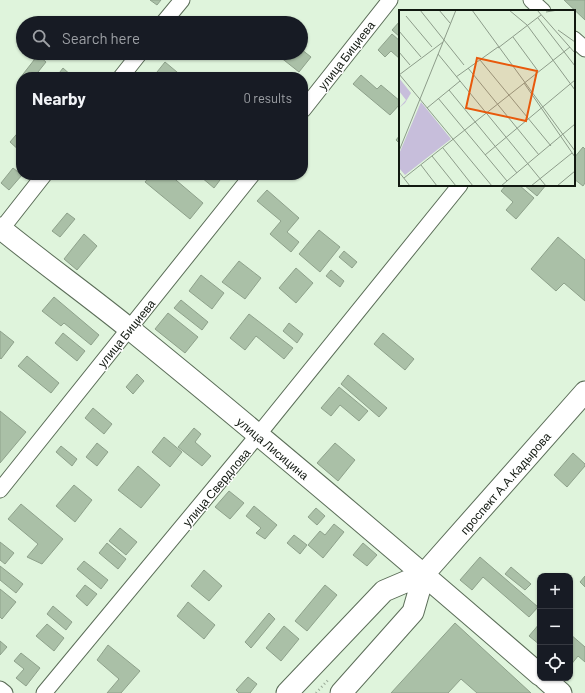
<!DOCTYPE html>
<meta charset="utf-8">
<style>
body{margin:0;font-family:Barlow,sans-serif;background:#20242c;color:#f1f3f6}
.controls{position:absolute;right:12px;bottom:12px;display:grid;overflow:hidden;border-radius:8px;box-shadow:0 1px 3px #0004}
.controls button{width:36px;height:36px;display:grid;place-items:center;padding:0;border:0;border-bottom:1px solid #363941;background:#171b24;color:#f1f3f6;font:20px sans-serif}
.list{margin:0;padding:0;list-style:none}
h2{display:flex;justify-content:space-between;align-items:center;height:52px;margin:0;padding:0 16px;font-size:17px}
h2 small{font-size:13px;font-weight:400;color:#9ea1a6}
.icon{flex:none;width:22px;height:22px;fill:none;stroke:currentColor;stroke-width:2;stroke-linecap:round;stroke-linejoin:round}
.map{position:relative;flex:none;width:585px;height:693px;overflow:hidden}
.search{position:absolute;background:#171b24;box-shadow:0 1px 3px #0004;left:16px;top:16px;width:292px;height:44px;display:flex;align-items:center;gap:10px;box-sizing:border-box;padding:0 14px;border-radius:22px;color:#9ea1a6;font-size:15px}
.panel{position:absolute;background:#171b24;box-shadow:0 1px 3px #0004;left:16px;top:72px;width:292px;height:108px;border-radius:16px}
.map>svg:first-child{display:block}
.building{fill:#aac0a7;stroke:#8ea18b}
.lines{fill:none;stroke-linecap:round;stroke-linejoin:round}
.street-casing{stroke:#5b6d58;stroke-width:17}
.secondary-casing{stroke:#5b6d58;stroke-width:23}
.path{stroke:#98a896;stroke-width:2.5;stroke-dasharray:1 3;stroke-linecap:butt}
.street{stroke:#fff;stroke-width:15}
.secondary{stroke:#fff;stroke-width:21}
.labels{text-anchor:middle;dominant-baseline:central;stroke-width:3;stroke-linejoin:round;paint-order:stroke}
.street-label{font-size:12px;fill:#111810;stroke:#fff}
.inset-road{fill:none;stroke:#8d9c8a;stroke-width:1}
.view{fill:#e8590c;fill-opacity:0.15;stroke:#e8590c;stroke-width:2}
.inset-edge{fill:none;stroke:#111810;stroke-width:2}
</style>
<div class="map">
<svg width="585" height="693" viewBox="0 0 585 693">
<rect width="100%" height="100%" fill="#dff4dc"/>
<path class="building" d="M150,0H161L157,5Z
M564,0H585V20Z
M400,21V37L392,30Z
M392,34L400,41V59L391,51L385,57L378,50Z
M301,49L311,57L299,72L275,53H301Z
M38,55L46,62L34,77H21V79L20,78Z
M165,62L183,77H153Z
M63,68L73,77H56Z
M361,75L377,89L381,85L400,101V104L390,115L353,84Z
M21,129V152L10,142Z
M400,135V144L396,140Z
M583,147L585,149V183L583,186L574,179V158Z
M13,168L22,175L9,190L1,183Z
M151,175H170L203,203L190,219L145,182Z
M203,175H214L220,180L214,188L201,177Z
M506,185H519L534,198L516,219L506,210L513,202L501,191Z
M524,185H546L537,196Z
M267,190L299,218L287,232L299,242L291,252L270,234L281,221L257,201Z
M67,213L75,219L60,237L52,231Z
M319,230L340,247L320,272L299,254Z
M84,234L97,246L77,270L64,259Z
M558,237L585,260V301L564,283L556,291L531,269Z
M344,251L357,262L352,268L339,257Z
M239,261L261,278L245,299L222,282Z
M296,268L313,283L296,303L279,288Z
M331,270L344,281L340,287L326,276Z
M201,275L224,293L212,309L189,291Z
M54,297L99,335L91,345L64,323L61,326L42,311Z
M181,300L208,322L202,330L174,308Z
M168,313L198,337L185,353L155,329Z
M249,314L293,348L284,359L256,336L245,350L230,338Z
M289,323L303,334L297,343L283,331Z
M0,331L14,342L1,359L0,358Z
M63,333L85,351L77,361L55,343Z
M383,333L414,359L405,370L374,344Z
M27,356L59,383L51,393L18,366Z
M137,374L144,381L133,394L126,387Z
M348,375L387,408L379,417L341,384Z
M339,387L368,411L359,421L340,405L331,416L321,408Z
M93,408L112,424L104,434L85,418Z
M0,411L26,432L0,463Z
M194,428L201,434L195,442L211,456L202,466L178,447Z
M164,437L182,452L170,467L152,452Z
M97,443L108,452L97,466L86,457Z
M335,443L355,460L338,481L317,463Z
M61,446L77,459L72,466L56,452Z
M573,453L585,464V466L567,487L554,475Z
M138,466L160,485L141,508L118,490Z
M74,485L92,500L75,522L56,506Z
M229,491L244,503L230,519L215,507Z
M21,504L63,539L42,564L27,557L38,544L8,519Z
M254,506L277,525L265,539L256,533L261,528L246,516Z
M316,508L325,516L317,525L308,517Z
M334,524L344,532L323,558L308,545L320,531L325,535Z
M120,528L137,542L126,555L109,541Z
M294,535L307,545L300,554L287,543Z
M0,542L14,553L5,564L0,560Z
M107,543L126,559L118,569L99,553Z
M363,543L377,555L367,566L353,555Z
M480,557L538,607L529,617L483,577L472,590L460,580Z
M84,561L108,580L101,589L77,569Z
M0,566L23,584L16,593L0,580Z
M511,567L531,584L525,590L505,574Z
M204,570L222,586L209,601L191,586Z
M585,576V587L580,582Z
M85,585L97,594L87,606L76,596Z
M325,585L337,595L307,631L295,621Z
M0,589L16,602L2,619L0,617Z
M188,602L215,625L204,639L177,616Z
M53,606L72,622L66,630L47,614Z
M269,613L275,619L251,648L245,642Z
M455,623L531,693H477L461,679L448,693H391Z
M540,623V645L529,636Z
M47,624L64,638L54,651L36,636Z
M284,626L299,639L281,661L266,648Z
M570,634L585,647V662L578,656L570,666Z
M0,641L7,647L0,655Z
M108,645L140,671L121,693H107L119,679L97,660Z
M21,653L40,668L26,686L16,678L24,669L14,661Z
M248,677L257,684L250,693H239L236,690Z"/>
<g class="lines">
<defs>
<path id="street" d="M531,0L543,11
M163,23L182,0
M574,39L585,49
M121,77L140,53
M303,110L390,0
M0,231L44,175
M0,490L252,175
M0,689L5,693
M44,693L258,435L460,185"/>
<path id="secondary" d="M0,228C43,263 88,295 131,330C269,442 405,558 540,675
M544,678L561,693
M287,693L384,591L424,574
M341,693L413,612L424,574L585,392"/>
</defs>
<use href="#street" class="street-casing"/>
<use href="#secondary" class="secondary-casing"/>
<path class="path" d="M316,693L329,679"/>
<use href="#street" class="street"/>
<use href="#secondary" class="secondary"/>
</g>
<g class="labels">
<g class="street-label">
<text transform="translate(346 55) rotate(-52)">улица Бициева</text>
<text transform="translate(126 333) rotate(-51)">улица Бициева</text>
<text transform="translate(273 448) rotate(40)">улица Лисицина</text>
<text transform="translate(505 483) rotate(-49)">проспект А.А.Кадырова</text>
<text transform="translate(216 487) rotate(-50)">улица Свердлова</text>
</g>
</g>
<g transform="translate(399 10)">
<rect width="176" height="176" fill="#dff4dc"/>
<path d="M0,68L12,83L6,93L0,98L7,90L0,81ZM22,92L52,129L6,165L0,158V144Z" fill="#c7bedb"/>
<path class="inset-road" d="M21,0L65,55M40,0L51,13M73,0L176,141M110,0L128,15L176,80M138,0L176,43M147,2L159,0M7,6L33,37M139,8L176,56M159,20L176,32M0,21L22,47M114,27L139,61M99,38L142,5M0,42L11,55M39,44L147,176M81,50L152,136M69,58L140,145M0,64L93,176M0,65L44,32M57,67L99,37M125,73L176,147M50,80L118,163M39,88L108,171M28,98L61,71M44,138L74,176M0,141L57,0M86,145L176,70M33,146L57,176M22,155L38,176M0,162L11,176M5,168L171,37M102,176L176,114M132,176L173,143M158,176L176,161"/>
<path class="view" d="M78,48L138,61L127,111L67,98Z"/>
<rect width="176" height="176" class="inset-edge"/>
</g>
</svg>
<div class="controls">
<button>+</button>
<button>−</button>
<button><svg class="icon" aria-label="locate" viewBox="0 0 24 24"><circle cx="12" cy="12" r="6"/><path d="M12 2v4M12 18v4M2 12h4M18 12h4"/></svg></button>
</div>
<div class="search"><svg class="icon" aria-label="search" viewBox="0 0 24 24"><circle cx="10" cy="10" r="6"/><path d="M15 15l6 6"/></svg>Search here</div>
<section class="panel">
<h2>Nearby<small>0 results</small></h2>
<ul class="list">
</ul>
</section>
</div>
